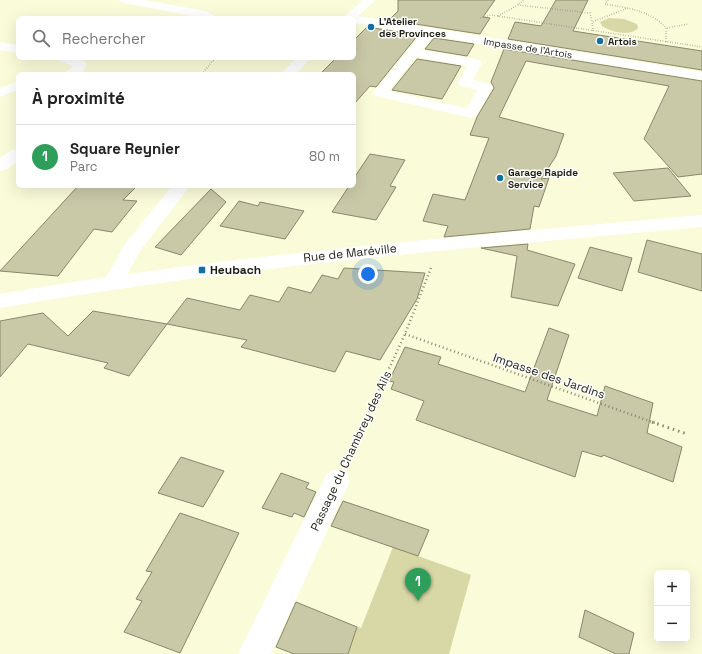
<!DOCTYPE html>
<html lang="fr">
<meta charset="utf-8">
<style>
body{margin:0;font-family:"Space Grotesk",sans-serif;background:#f2f2f2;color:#222}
.controls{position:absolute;right:12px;bottom:12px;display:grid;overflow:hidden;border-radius:6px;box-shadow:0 4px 16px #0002}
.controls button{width:36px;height:36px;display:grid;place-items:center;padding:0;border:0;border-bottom:1px solid #e0e0e0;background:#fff;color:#222;font:20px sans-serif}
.you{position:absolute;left:368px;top:274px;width:14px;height:14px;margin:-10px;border:3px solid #fff;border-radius:50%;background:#1a73e8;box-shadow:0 0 0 6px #1a73e833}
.badge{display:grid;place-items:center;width:26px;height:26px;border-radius:50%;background:#2563eb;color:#fff;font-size:13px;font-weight:700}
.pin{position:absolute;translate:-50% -33px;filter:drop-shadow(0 1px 2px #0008)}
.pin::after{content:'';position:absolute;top:21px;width:14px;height:12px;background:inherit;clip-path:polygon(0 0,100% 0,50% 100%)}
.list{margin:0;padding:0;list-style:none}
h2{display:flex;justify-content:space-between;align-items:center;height:52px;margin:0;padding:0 16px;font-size:17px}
h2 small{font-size:13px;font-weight:400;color:#767676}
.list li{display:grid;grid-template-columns:26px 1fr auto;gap:12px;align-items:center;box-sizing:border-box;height:64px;padding:0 16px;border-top:1px solid #e0e0e0}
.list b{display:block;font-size:15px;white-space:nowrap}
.list p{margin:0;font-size:13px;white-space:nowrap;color:#767676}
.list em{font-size:13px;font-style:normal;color:#767676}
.icon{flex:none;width:22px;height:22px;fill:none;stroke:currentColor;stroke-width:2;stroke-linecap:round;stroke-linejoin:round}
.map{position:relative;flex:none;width:702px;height:654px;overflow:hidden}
.search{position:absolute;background:#fff;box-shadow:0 4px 16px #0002;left:16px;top:16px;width:340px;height:44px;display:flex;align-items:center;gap:10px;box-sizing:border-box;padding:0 14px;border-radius:6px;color:#767676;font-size:15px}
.panel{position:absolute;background:#fff;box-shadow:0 4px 16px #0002;left:16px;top:72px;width:340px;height:116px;border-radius:6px}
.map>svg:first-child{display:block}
.green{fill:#d8d7a6}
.building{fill:#c9c9a8;stroke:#888869}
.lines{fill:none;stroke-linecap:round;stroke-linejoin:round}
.path-far2{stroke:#86866f;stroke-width:1.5;stroke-dasharray:0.5 2;stroke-linecap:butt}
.path-far1{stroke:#86866f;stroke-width:2.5;stroke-dasharray:1 3;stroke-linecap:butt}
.path{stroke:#86866f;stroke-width:3;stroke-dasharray:1.5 4;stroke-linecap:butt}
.minor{fill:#fff;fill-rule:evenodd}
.major{fill:#fff;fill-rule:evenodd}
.poi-dot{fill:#126f9e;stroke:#fff;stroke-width:1.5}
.labels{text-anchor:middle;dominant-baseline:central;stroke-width:3;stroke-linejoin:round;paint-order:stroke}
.far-poi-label{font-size:10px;font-weight:bold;fill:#1e1e12;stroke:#fff;text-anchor:start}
.far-street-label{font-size:10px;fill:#1e1e12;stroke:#fff}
.street-label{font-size:12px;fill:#1e1e12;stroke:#fff}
.poi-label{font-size:12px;font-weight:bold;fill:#1e1e12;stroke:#fff;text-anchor:start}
</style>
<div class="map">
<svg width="702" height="654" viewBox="0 0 702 654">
<rect width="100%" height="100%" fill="#fafbd8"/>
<path class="green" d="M609,18L624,19L637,24L638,28C630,37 611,32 602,26L600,22Z
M393,547L471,575L449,654H348L357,627L361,628Z"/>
<path class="building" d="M398,0H495L483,17L490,18L480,34L389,20L398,11Z
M556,0H588L573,31L702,51V70L508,39L515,22L541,26Z
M367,27L418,35L376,87L370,86L354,104V74H320L336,58H354V40Z
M434,38L474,44L467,56L425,49Z
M504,49L702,81V174L678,177L644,139L669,86L526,61L499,117L564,134L556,156L541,179L549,178L539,207L534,206L530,229L444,237L448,226L423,221L433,194L465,200L489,138L470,135L477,117L494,88L491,82Z
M417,59L461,66L442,99L392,90Z
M370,154L405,160L390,186L396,187L376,220L332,212L349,186H354V178Z
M668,168L691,196L634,201L613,173Z
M78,186H137L123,200L137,201L112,232L94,229L58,276L0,271Z
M211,189L226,202L181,255L155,247Z
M239,201L258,206L260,202L304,211L285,239L220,226Z
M647,240L702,254V291L638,272Z
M528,244L527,250L575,264L558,306L511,297L517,256L481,248Z
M590,247L632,258L622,291L578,278Z
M344,268L425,273L417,299L380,360L346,351L335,372L241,347L247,340L167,324L129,376L104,368L108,363L28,344L0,377V321L43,313L68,336L93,311L167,324L187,298L240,310L250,295L279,302L288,287L311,293L322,275L338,279Z
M549,328L569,335L547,400L597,416L605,386L653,403L647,433L682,447L673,482L603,455L602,457L582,451L575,477L416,420L424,401L391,389L394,382L389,381L405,347L441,357L438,364L525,392Z
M181,457L224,471L203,507L158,493Z
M281,473L309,483L306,488L316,492L304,517L294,513L292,517L262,508Z
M343,501L429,530L418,556L331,526Z
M180,513L239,533L180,653L124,632L142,601L136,599L152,572L146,571Z
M296,602L357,627L348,654H294L276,647Z
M585,610L634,633L629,654H616L579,637Z"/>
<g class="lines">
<path class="path-far2" d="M608,0L605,4C628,8 650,10 666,28V42
M519,4L524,0
M498,16L518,5L590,13L592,22
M480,18L491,15L702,47
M667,28L688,24
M593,31L592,22L628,8
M202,74L215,58"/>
<path class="path-far1" d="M405,334L655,423
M364,423L405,334L431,268"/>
<path class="path" d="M652,422L687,434
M349,456L365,422"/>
<path class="minor" d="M118,0H143L206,11L218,18H203L124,3Z
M363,0H376L358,16L702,72V80L433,36L422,50L475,59L480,60L482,63L473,80L491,84L493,87L476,116L471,118L380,97L375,96L373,93L421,34L354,23V18H343ZM416,57L467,66L458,83L460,86L477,90L467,108L389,91Z
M0,42L18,45V53L0,50Z
M58,58C67,58 81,56 87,64L81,74H64L73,66L60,61Z
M296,58H311L296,74H281Z
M18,81V90L0,97V88Z
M18,148V161L6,170L0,171V158L12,150Z
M172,186H190L140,251L120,288L113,290L106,288L103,283L124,245Z
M337,469L347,473L350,481L271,654H238L327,473Z"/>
<path class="major" d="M702,215V227C468,248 232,267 0,308V294C232,254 468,236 702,215Z"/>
</g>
<g class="poi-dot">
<circle cx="371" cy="27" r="4"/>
<circle cx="600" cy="41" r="4"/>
<circle cx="500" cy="178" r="4"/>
<rect x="198" y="266" width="8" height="8" rx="2"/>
</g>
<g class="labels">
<g class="far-poi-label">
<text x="379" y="21">L'Atelier<tspan x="379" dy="12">des Provinces</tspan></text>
<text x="608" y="41">Artois</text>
<text x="508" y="172">Garage Rapide<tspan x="508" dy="12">Service</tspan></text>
</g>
<g class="far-street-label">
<text transform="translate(528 48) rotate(9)">Impasse de l'Artois</text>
</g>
<g class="street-label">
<text transform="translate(350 253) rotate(-6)">Rue de Maréville</text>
<text transform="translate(549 376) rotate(19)">Impasse des Jardins</text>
<text transform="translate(351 451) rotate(-65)">Passage du Chambrey des Ails</text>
</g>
<g class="poi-label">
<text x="210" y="270">Heubach</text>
</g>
</g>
</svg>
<div class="controls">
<button>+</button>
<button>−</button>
</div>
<div class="you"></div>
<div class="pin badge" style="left:418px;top:601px;background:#2e9e5b">1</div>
<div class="search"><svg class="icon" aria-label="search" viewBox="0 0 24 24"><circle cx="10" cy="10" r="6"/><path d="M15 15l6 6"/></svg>Rechercher</div>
<section class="panel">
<h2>À proximité<small></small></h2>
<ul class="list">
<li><span class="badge" style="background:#2e9e5b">1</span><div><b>Square Reynier</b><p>Parc</p></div><em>80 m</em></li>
</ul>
</section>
</div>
